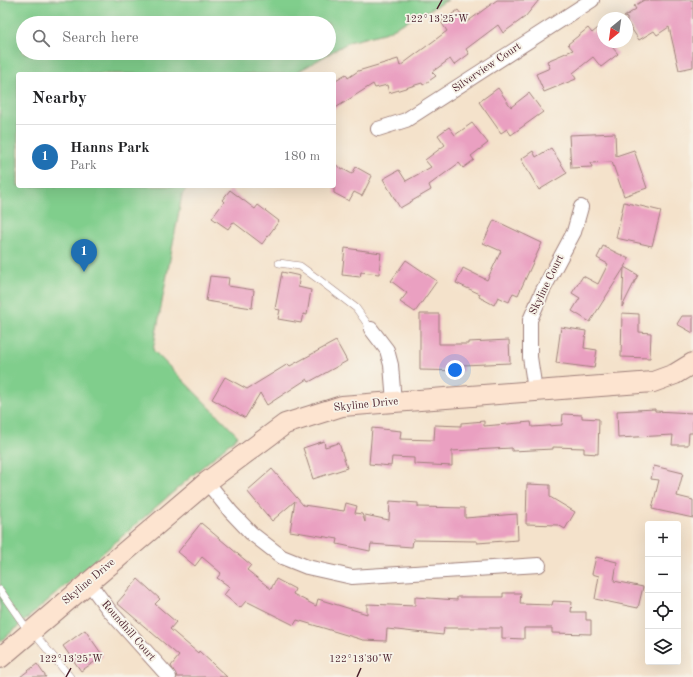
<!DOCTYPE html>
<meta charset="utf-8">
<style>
body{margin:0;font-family:"Old Standard TT",serif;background:#f6f6f6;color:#202124}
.controls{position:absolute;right:12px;bottom:12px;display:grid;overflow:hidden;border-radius:4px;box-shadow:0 4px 16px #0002}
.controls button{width:36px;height:36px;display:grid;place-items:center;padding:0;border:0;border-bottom:1px solid #e0e0e0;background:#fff;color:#202124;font:20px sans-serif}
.compass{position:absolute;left:597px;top:12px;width:36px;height:36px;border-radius:50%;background:#fff;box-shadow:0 4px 16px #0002;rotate:209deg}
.you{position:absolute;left:455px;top:370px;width:14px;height:14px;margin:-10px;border:3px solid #fff;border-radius:50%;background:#1a73e8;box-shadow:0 0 0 6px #1a73e833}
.badge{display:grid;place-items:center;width:26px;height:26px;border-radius:50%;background:#1f6fb2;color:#fff;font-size:13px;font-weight:700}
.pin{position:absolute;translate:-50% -33px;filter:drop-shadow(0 1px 2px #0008)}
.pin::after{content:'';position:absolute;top:21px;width:14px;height:12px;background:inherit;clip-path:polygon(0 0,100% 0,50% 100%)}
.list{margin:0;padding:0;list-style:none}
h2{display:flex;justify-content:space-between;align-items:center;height:52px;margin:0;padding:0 16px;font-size:17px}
h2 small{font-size:13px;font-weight:400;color:#757577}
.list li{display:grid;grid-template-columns:26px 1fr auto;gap:12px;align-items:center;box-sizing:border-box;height:64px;padding:0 16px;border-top:1px solid #e0e0e0}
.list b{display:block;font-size:15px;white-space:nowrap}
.list p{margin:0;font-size:13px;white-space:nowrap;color:#757577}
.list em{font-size:13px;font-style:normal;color:#757577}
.icon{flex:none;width:22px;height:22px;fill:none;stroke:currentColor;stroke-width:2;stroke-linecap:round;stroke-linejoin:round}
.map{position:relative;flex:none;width:693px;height:677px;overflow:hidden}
.search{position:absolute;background:#fff;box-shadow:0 4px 16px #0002;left:16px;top:16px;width:320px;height:44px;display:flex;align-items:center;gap:10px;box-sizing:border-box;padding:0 14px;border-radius:22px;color:#757577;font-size:15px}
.panel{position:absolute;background:#fff;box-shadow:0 4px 16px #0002;left:16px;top:72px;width:320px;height:116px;border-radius:4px}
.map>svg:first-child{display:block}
.green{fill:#80ce8c;stroke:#65765c;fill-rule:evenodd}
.building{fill:#eaa0c1}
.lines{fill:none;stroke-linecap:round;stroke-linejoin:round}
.lane-casing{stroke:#9f807b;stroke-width:8}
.street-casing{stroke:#9f807b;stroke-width:16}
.secondary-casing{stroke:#9f807b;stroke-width:22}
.lane{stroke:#fff;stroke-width:7}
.street{stroke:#fff;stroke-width:14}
.secondary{stroke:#fde4d0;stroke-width:20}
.ticks{fill:none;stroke:#4a1f2b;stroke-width:1.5}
.labels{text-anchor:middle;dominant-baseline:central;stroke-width:3.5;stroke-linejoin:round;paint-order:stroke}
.street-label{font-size:11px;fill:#4a1f2b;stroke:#f7f3e8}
.ticks-label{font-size:10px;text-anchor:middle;fill:#4a1f2b;stroke:#f7f3e8;stroke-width:3.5;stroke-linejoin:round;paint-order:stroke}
</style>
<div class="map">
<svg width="693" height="677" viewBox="0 0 693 677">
<rect width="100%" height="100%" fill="#f7f3e8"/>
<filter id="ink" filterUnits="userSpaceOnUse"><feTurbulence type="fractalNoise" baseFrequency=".025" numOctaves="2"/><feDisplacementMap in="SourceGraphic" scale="8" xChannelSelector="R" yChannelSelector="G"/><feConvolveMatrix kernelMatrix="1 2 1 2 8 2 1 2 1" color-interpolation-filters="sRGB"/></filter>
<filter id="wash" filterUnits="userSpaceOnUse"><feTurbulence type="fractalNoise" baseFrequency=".012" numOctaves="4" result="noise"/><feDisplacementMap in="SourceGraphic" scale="16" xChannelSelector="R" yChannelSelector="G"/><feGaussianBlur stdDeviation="0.9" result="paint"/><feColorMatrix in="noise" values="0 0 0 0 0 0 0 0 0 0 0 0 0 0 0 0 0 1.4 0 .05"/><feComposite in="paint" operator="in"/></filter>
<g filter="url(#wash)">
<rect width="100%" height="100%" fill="#f4e2cb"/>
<path class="green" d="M0,0H448L387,32L349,42L294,74H18V186H188L182,195L153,350L238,436L0,642ZM23,23H329V53H23Z"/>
<g id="blocks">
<path class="building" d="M497,0H539L525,17L503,33L498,25L466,49L469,54L454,65L450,59L432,72L436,76L423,85L422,83L389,93L387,85L375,88L373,84L334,109V81L346,74L348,78L358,71L398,59L400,66L447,31L441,22L458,10L467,22Z
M644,0H693V67L679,70L669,27L657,35L654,31L639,40L627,22V18L624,17L636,9L634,6Z
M603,24V42H608L618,54L601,67L593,57L573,73L576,79L544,92L536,74L550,68L547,61L573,50L568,44L588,28L592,33Z
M498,88L511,107L529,93L543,112L511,135L507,129L501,133L479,102Z
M472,123L488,143L471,156L474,160L463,168L459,163L429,185L431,190L400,208L383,179L399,170L406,181L431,167L425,160L445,145L438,135L449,127L455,135Z
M615,133L616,156L634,150L647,188L624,196L612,162L591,163L592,167L571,168L569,135Z
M551,148L567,173L539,190L521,159L533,151L536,157Z
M334,164L352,174L356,167L372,176L362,196L354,192L349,201L334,193Z
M230,190L255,209L258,205L279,221L262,244L233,222L228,229L212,218L224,202L222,200Z
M624,202L661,211L652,246L616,238Z
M494,220L542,243L518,295L513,293L509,302L498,297L494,305L479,297L480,294L456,283L463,268L487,280L501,251L483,243Z
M603,246L629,259L624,267L638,275L622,307L624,268L590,322L572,311L580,298L572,293L583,276L598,284L608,264L597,258Z
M345,248L381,253L379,274L361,272L360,277L342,275Z
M406,260L437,281L415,312L400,302L407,293L391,281Z
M282,272L300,276L298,287L311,290L307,315L303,314L301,323L278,319L280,310L275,309Z
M210,276L229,278L228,286L254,290L252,308L206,301Z
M622,313L639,314V332L651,333L650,358L621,357Z
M420,314H439V344H468V342L509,340L510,363L463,365V371L420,370Z
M682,316H693V333L677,324Z
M561,327L586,331L584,348L597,350L594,368L556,363Z
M336,341L347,361L309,382L307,379L267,405L260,393L245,418L212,399L225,377L247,389L288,364L290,366Z
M655,409V411L693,413V433H689L688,445H672L673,435L618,438L617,411Z
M563,414L582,415V418L599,419L598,454L584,453V448L553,447V449L512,451V448L452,451V466L414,464V458L392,457L391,466L369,464L372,428L401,431L400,439L434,440L435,425L461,426V423L484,421V426L531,422L532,427L562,425Z
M324,441L325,447L339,443L347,468L313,479L303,448Z
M654,466L683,473L677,496L693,500V518L652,509L659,480L651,479Z
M272,469L303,505L344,511L346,503L357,506L355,513L362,514L365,522V515L389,520L390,501L418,503V507L465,508V518L517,514L518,540L477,543V541L413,540L412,547L371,544L370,551L337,544L338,539L290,531L295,501L272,521L247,491Z
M527,484L550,485V497L575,512L565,529L558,525L526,524Z
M201,523L251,565L247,570L271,589L276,579L295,589L293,594L316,606L318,599L367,614V604L415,606V597L457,600V597H503V593H521L520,604L552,605L553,601L572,602L571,612H586V620H591V634L552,633V628H524V639L502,638V628H444L443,635L387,629L386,641L363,640L297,620L294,625L246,601L240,608L224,595L230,587L217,578L221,573L202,557L195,566L178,552Z
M596,557L617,562L614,581L643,587L638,608L595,599L599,576L592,574Z
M138,579L160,599L155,604L176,622L170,629L198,653L199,651L227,677H177L171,666L179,656L117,603Z
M85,630L103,656L81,671L63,646Z
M37,664L46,677H20Z"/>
</g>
</g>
<g filter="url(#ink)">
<use href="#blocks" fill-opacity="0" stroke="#9f807b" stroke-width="1"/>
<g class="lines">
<defs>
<path id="lane" d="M279,263L300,266L318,279L356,308L371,329
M0,590L29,632
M33,632L70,677"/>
<path id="street" d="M378,129L406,120L592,0
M371,329L387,350L391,365L394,402
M535,390L530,357V320L543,290L574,232L581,207
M207,482L231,512L251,533L282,557L307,567L352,577L539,565
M89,583L109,610L169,677"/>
<path id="secondary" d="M0,658L207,482L285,424L342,406L653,382L675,374L693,363"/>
</defs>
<use href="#lane" class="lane-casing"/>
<use href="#street" class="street-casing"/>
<use href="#secondary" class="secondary-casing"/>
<use href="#lane" class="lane"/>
<use href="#street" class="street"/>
<use href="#secondary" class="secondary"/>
</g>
</g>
<path class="ticks" d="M437,9L442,0M66,677L71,668M357,677L361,668"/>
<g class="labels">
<g class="street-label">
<text transform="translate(487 68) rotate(-34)">Silverview Court</text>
<text transform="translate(547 285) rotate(-64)">Skyline Court</text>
<text transform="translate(366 405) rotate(-6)">Skyline Drive</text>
<text transform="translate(89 582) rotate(-40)">Skyline Drive</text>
<text transform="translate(128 631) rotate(49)">Roundhill Court</text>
</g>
</g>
<g class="ticks-label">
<text x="437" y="22">122°13'25"W</text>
<text x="71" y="662">122°13'25"W</text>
<text x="361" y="662">122°13'30"W</text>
</g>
</svg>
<div class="controls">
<button>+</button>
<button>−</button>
<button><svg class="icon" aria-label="locate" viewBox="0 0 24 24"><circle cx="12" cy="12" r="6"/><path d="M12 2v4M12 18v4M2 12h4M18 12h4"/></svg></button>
<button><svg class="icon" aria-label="layers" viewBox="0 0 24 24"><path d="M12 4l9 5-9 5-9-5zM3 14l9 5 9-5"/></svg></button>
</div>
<svg class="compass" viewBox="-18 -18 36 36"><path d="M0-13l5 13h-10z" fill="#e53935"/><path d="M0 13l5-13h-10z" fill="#757577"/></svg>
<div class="you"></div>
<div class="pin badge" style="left:84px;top:272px">1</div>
<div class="search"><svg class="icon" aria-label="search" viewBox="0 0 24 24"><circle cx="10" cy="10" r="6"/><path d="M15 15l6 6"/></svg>Search here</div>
<section class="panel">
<h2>Nearby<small></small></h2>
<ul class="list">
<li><span class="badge">1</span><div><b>Hanns Park</b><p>Park</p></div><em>180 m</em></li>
</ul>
</section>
</div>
